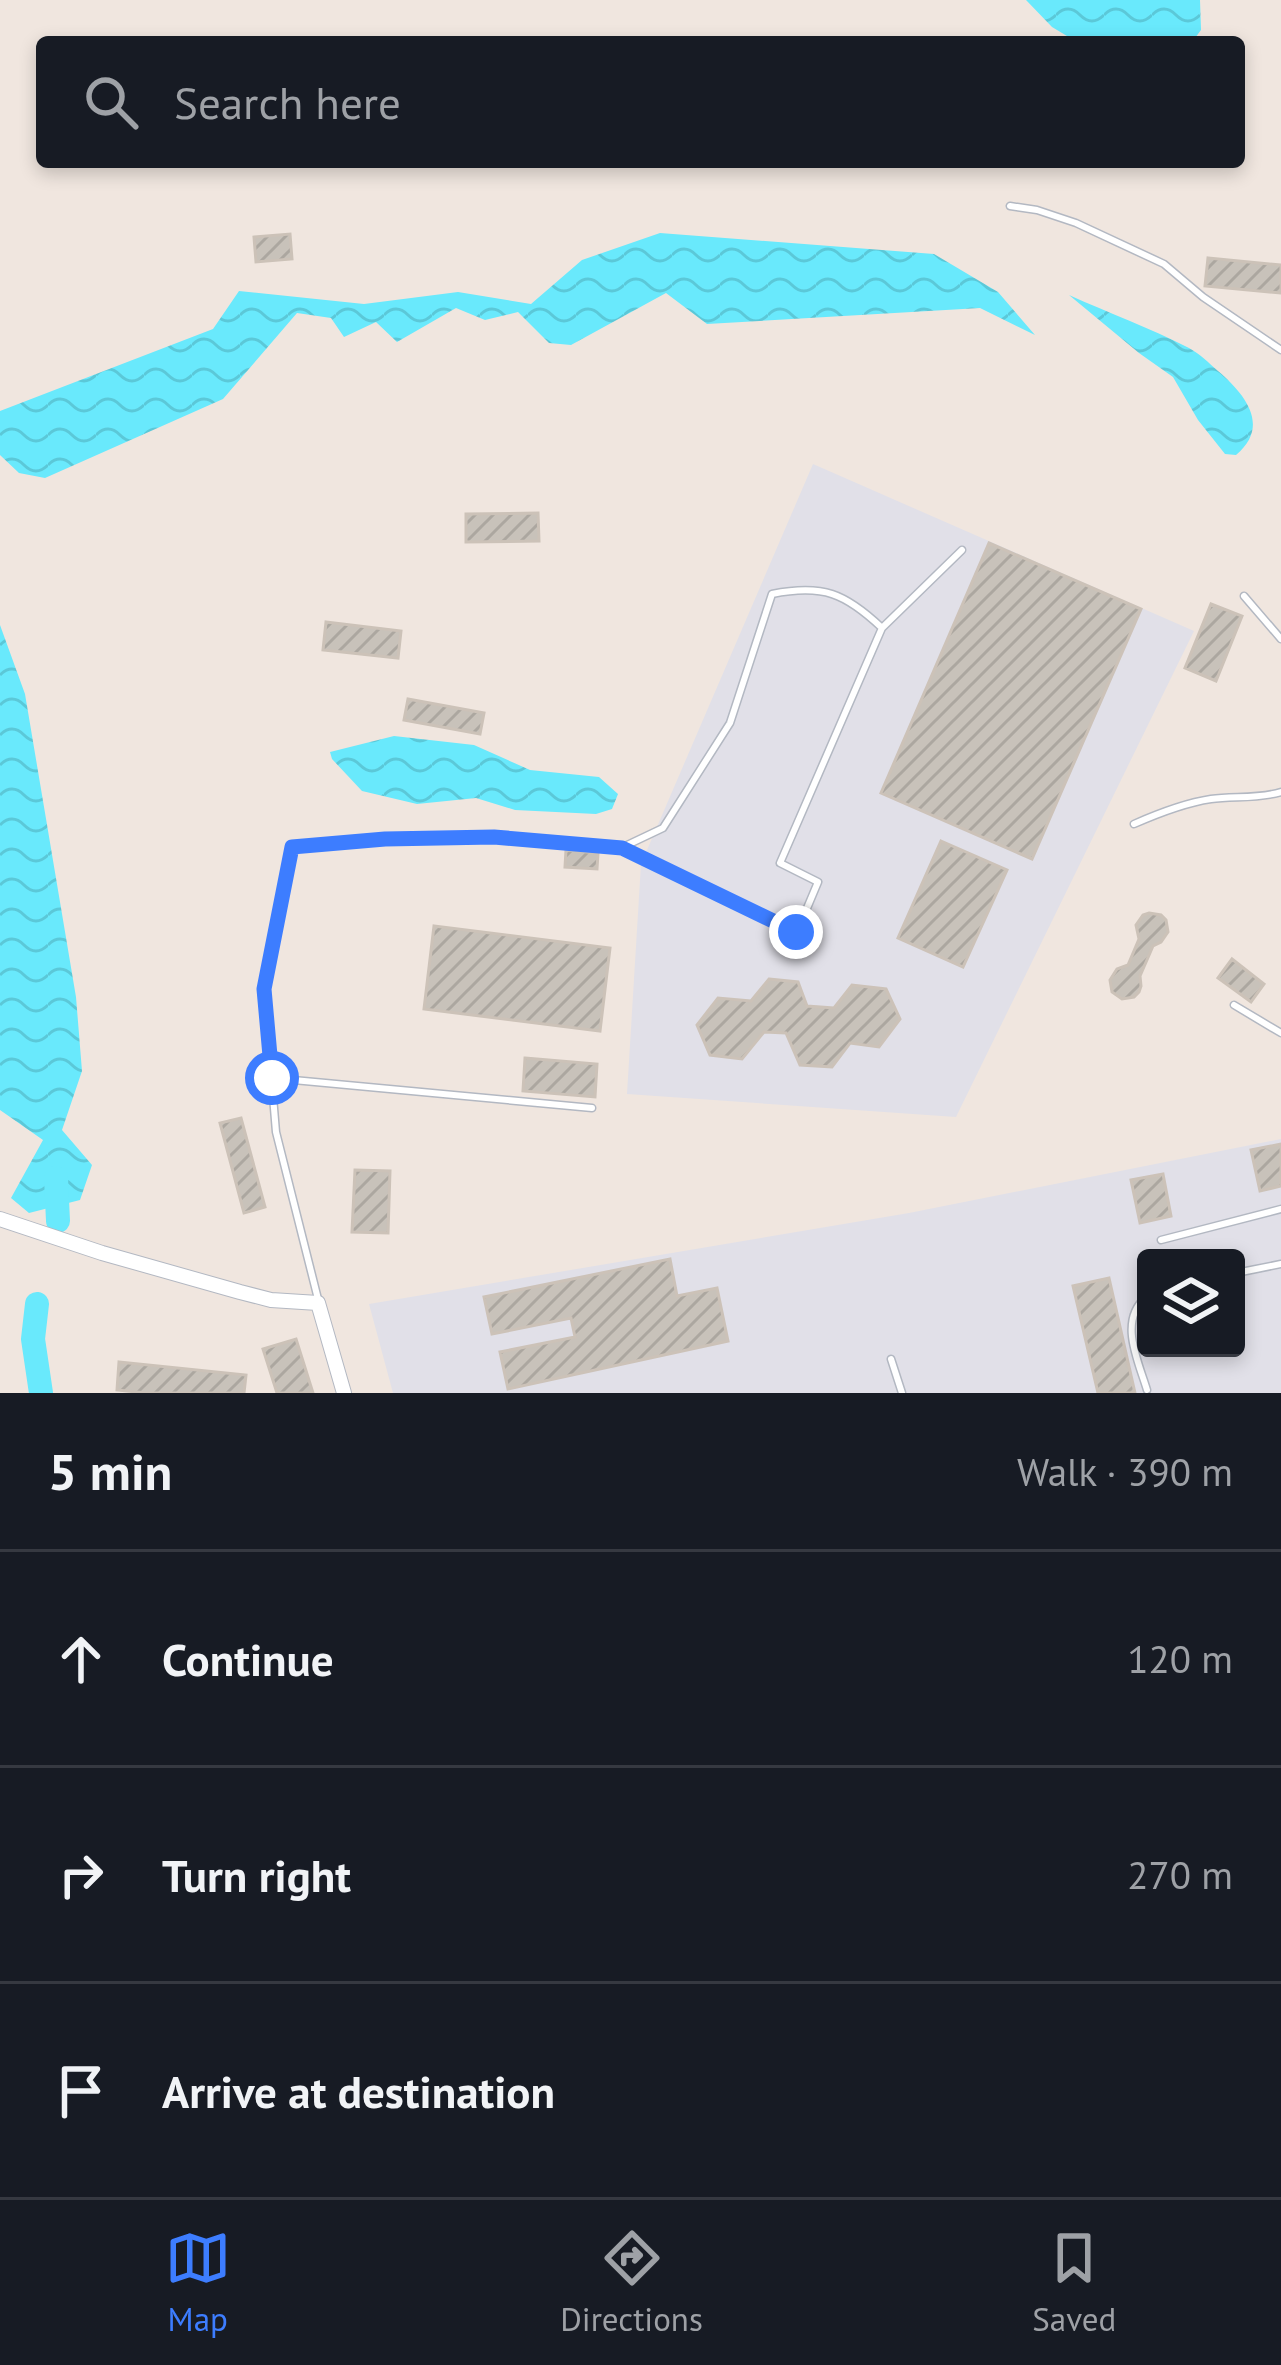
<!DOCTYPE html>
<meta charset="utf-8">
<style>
body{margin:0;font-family:"PT Sans",sans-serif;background:#242831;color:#f1f3f6}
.controls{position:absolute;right:36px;bottom:36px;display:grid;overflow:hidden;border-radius:12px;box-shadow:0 6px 18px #0003}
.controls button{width:108px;height:108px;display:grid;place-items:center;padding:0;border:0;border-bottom:3px solid #363941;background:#171b24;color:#f1f3f6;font:60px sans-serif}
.stop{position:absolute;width:36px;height:36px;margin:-27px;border:9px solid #3d7dff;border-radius:50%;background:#fff}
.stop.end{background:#3d7dff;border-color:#fff;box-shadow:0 3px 12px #0008}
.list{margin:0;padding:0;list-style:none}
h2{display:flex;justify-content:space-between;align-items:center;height:156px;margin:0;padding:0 48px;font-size:51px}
h2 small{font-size:39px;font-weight:400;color:#9ea1a6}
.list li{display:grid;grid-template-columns:78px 1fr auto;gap:36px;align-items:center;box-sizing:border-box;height:216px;padding:0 48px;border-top:3px solid #363941}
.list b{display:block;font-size:45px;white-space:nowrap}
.list em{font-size:39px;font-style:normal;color:#9ea1a6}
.icon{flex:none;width:66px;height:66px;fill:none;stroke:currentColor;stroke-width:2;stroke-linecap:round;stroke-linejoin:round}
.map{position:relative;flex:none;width:1281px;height:1393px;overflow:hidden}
.search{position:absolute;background:#171b24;box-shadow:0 6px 18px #0003;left:36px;right:36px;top:36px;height:132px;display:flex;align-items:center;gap:30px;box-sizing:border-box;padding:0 42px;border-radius:12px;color:#9ea1a6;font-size:45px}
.sheet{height:804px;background:#171b24}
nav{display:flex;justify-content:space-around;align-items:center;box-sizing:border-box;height:168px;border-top:3px solid #363941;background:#171b24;font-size:33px;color:#9ea1a6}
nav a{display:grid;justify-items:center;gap:6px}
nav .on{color:#3d7dff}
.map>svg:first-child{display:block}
.industrial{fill:#e1e0e8;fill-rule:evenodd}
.water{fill:url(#water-waves)}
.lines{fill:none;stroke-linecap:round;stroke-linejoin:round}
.river{stroke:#69e9fc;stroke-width:24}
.building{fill:url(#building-hatch);stroke:#ccc2b8;stroke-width:3}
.lane-casing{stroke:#b3b8c2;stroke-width:9}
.street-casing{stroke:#b3b8c2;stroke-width:16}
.lane{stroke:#fff;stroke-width:6}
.street{stroke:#fff;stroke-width:14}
.route{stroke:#3d7dff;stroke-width:15}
</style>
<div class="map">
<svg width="1281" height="1393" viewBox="0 0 1281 1393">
<defs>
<pattern id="water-waves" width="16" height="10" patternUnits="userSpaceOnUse" patternTransform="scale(3)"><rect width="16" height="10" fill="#69e9fc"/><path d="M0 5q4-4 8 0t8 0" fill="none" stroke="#5bc8d8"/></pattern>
<pattern id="building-hatch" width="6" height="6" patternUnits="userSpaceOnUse" patternTransform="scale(3)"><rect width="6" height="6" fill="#c8c2ba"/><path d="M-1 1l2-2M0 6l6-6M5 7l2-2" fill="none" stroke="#aca7a0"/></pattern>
</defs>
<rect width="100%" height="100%" fill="#f0e6df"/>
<path class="industrial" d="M813,464L1194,631L956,1117L627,1094L641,864Z
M1281,1139V1393H393L369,1304L909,1213ZM1146,1258H1236V1348H1146Z"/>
<path class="water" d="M1026,0H1200L1201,30L1192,42H1077L1052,27Z
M660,233L934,254L998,292L1035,335L980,308L707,324L666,293L571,345L549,343L518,312L485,320L456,308L397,342L376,322L344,337L331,318L297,313L223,399L45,478L19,473L0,455V411L213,329L239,291L364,304L458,292L531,304L582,260Z
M1069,295C1109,313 1150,328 1189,348C1200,354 1209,363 1218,371C1245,394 1271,426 1236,455L1225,454L1198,420L1173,377L1139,353Z
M0,625L25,694L76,997L82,1071L62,1130L92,1165L80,1200L29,1213L11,1198L43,1140L0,1110Z
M394,736L474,745L530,770L599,777L618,794L612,809L596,814L515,810L476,798L417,804L362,791L332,759L330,752Z"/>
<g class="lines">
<path class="river" d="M56,1178L58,1221
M37,1304L33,1339L41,1393"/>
</g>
<path class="building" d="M290,234L292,259L256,262L254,237Z
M1208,258L1281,265V293L1205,286Z
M538,513L539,541L466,542V514Z
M989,543L1141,609L1032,859L881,793Z
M1211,604L1242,616L1216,681L1185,668Z
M326,622L401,631L398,658L323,650Z
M408,699L484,713L480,734L404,720Z
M941,841L1007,870L963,967L898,938Z
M566,850L598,853L597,869L565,867Z
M1149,913L1161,915L1166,920L1168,932L1161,942L1153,946L1140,976L1141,986L1139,992L1134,997L1122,999L1112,992L1110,980L1117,969L1128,965L1139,939L1136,925L1143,915Z
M434,926L610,948L600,1031L424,1009Z
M1232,959L1264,984L1251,1002L1218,978Z
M769,979L798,982L807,1006L834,1008L852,985L886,989L900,1019L879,1047L850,1043L832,1067L800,1065L786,1033L764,1032L742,1059L710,1055L697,1025L718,998L751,1001Z
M525,1058L597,1064L595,1097L523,1091Z
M241,1118L265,1207L244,1213L220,1123Z
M1281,1144V1186L1260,1191L1251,1150Z
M355,1170L390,1171L388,1233L352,1232Z
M1163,1174L1171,1216L1140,1223L1131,1180Z
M670,1259L677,1296L717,1288L728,1341L508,1389L500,1352L575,1337L571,1318L492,1334L484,1297Z
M1109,1278L1135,1393H1098L1073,1286Z
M296,1339L313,1393H277L263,1349Z
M119,1362L246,1375L244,1393H146L117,1390Z"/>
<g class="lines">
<defs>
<path id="lane" d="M1010,206L1037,210L1076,223L1164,264L1203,297L1281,350
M1244,596L1281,639
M1134,824C1159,813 1184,803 1211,799C1234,796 1259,799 1281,792
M623,847L797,932L818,882L780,863L882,628
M1234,1005L1281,1033
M272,1078L592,1108
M1161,1240L1281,1209
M1236,1273L1281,1264
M1146,1297C1118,1321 1138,1360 1147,1390
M318,1299L276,1132L264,989L292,847L385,839L494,837L623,847L663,828L730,723L772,594C823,584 845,593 882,628L962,550
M891,1359L902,1393"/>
<path id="street" d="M0,1219L102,1253L240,1292L271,1300L318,1303L344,1393"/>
</defs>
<use href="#lane" class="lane-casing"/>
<use href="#street" class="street-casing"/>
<use href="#lane" class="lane"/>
<use href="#street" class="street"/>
</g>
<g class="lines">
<path class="route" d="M272,1078L264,989L292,847L385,839L494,837L622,848L796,932"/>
</g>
</svg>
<div class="controls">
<button><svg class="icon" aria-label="layers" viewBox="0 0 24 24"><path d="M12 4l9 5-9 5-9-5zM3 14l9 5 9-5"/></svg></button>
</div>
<div class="stop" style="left:272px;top:1078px"></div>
<div class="stop end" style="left:796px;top:932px"></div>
<div class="search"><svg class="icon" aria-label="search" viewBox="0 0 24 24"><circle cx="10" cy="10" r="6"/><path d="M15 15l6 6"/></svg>Search here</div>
</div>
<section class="sheet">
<h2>5 min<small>Walk · 390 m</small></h2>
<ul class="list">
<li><svg class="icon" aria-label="ahead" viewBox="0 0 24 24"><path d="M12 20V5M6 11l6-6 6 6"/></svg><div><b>Continue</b></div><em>120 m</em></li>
<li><svg class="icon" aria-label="right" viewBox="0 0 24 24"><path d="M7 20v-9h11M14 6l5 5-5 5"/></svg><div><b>Turn right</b></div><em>270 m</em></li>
<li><svg class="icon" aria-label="arrive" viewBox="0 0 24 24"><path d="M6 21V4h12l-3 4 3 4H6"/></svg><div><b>Arrive at destination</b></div></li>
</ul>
</section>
<nav>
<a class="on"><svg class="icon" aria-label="map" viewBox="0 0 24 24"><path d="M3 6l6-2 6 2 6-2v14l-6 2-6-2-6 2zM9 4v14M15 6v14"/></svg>Map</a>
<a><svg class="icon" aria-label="directions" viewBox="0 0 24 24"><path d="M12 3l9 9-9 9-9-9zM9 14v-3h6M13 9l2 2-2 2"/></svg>Directions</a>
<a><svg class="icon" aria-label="saved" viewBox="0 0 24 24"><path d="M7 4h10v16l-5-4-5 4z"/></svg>Saved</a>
</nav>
